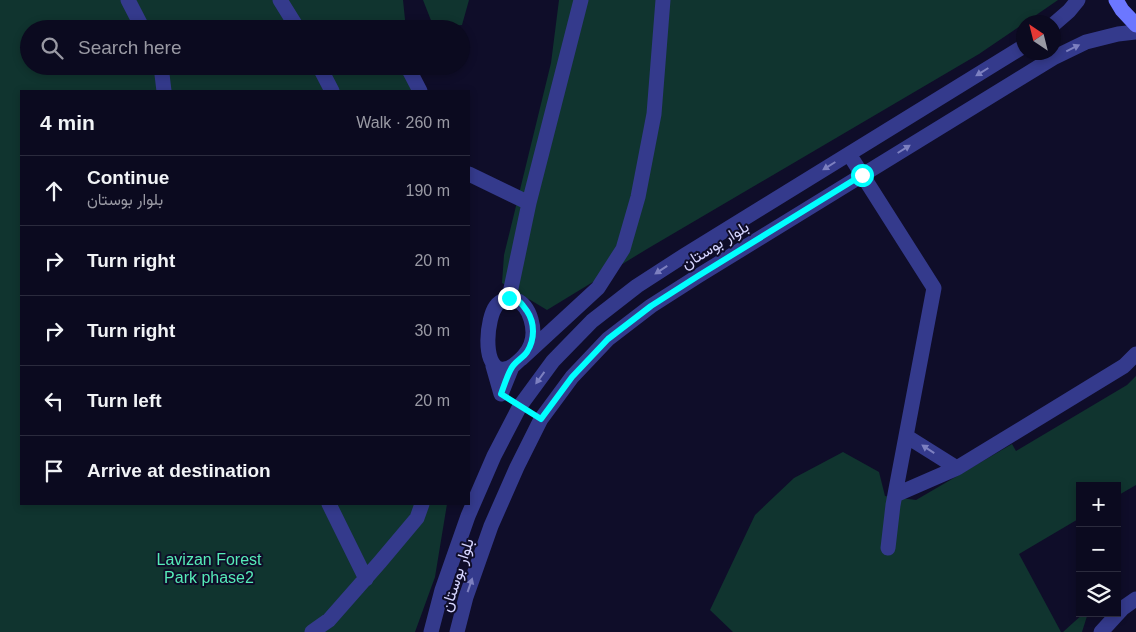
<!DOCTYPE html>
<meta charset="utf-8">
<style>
body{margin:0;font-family:Helvetica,Vazirmatn,sans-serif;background:#19182c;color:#f1f3f6}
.controls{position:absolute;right:15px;bottom:15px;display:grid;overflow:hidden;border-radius:0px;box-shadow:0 2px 8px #0003}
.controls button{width:45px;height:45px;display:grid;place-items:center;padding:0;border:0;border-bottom:1px solid #2b2b3d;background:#0b0a1f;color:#f1f3f6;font:25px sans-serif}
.compass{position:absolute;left:1016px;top:15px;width:45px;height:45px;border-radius:50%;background:#0b0a1f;box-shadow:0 2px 8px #0003;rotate:325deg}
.stop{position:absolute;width:15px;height:15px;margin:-11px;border:4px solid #01ffff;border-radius:50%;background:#fff}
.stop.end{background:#01ffff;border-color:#fff;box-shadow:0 1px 5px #0008}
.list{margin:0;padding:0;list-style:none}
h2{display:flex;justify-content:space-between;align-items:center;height:65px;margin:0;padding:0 20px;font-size:21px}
h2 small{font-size:16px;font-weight:400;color:#9a9aa4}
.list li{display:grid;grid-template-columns:32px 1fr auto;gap:15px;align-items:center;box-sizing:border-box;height:70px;padding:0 20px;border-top:1px solid #2b2b3d}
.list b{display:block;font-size:19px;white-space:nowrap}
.list p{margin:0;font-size:16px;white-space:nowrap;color:#9a9aa4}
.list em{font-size:16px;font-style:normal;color:#9a9aa4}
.icon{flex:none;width:28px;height:28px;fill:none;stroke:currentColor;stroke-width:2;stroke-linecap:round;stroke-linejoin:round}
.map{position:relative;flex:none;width:1136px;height:632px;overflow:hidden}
.search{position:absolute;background:#0b0a1f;box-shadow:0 2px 8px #0003;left:20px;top:20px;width:450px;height:55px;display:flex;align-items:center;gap:12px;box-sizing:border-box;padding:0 18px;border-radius:28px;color:#9a9aa4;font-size:19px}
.panel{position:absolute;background:#0b0a1f;box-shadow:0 2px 8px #0003;left:20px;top:90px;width:450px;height:415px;border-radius:0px}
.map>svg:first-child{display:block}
.green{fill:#10342f}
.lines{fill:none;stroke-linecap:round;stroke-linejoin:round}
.street{stroke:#343a8c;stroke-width:15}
.secondary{stroke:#6c77ff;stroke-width:15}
.oneway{fill:#7d80c0}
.route{stroke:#01ffff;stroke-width:6}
.labels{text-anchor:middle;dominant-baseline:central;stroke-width:4;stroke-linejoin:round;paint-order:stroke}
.street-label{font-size:16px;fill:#d6d5ff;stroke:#0f0d29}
.park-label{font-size:16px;fill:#56ebb7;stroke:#0f0d29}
</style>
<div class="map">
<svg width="1136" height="632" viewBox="0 0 1136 632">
<rect width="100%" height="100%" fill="#0f0d29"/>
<path class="green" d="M0,0H403L406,29H29V66H411L413,91H21V504H447L435,577L415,632H0Z
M423,0H469L462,25L434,28Z
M559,0H1058L1026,22H1024L1023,24L979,54L647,249L547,310L502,283L504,255L551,63Z
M1136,376V485L1117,496V486H1080V518L1019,554L1061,632H733L710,610L755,515L794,478L843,452L879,472L885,496L916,500L1012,444L1016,451L1127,385Z
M1084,613H1088L1082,632H1063Z"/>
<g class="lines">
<path class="street" d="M128,0L143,29
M280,0L298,29
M1054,24L1069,11L1078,0
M161,66L164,91
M319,66L332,91
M407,66L420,91
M849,154L934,288L893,505L888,548
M469,174L529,203
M509,298L529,203L581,0
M509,298C511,299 514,299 516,300C531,306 536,331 531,344C528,353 521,359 514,365C510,368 505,370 500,369C482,364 487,318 496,306C499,301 504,300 509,298Z
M521,359L598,288L623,249L638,197L654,114L663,0
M493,366L501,394L512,367
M957,468L1124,366L1136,354
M895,495L957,468L906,436
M329,504L366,579
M312,632L329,620L380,562L417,518L422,504
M431,632L442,590L468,516L494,456L520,406L553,361L592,321L637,286L685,255L1024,46
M457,632L466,597L491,526L517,467L541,419L572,377L608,339L651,306L698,276L1053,58L1086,42L1118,34L1136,32
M1101,632L1123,608L1136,599"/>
<path class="secondary" d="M1116,0L1122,10L1136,25"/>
</g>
<defs><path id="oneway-solid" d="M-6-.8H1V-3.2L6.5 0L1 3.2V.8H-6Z" transform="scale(1.25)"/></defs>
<g class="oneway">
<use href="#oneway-solid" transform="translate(1073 48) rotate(-26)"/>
<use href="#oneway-solid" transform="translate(982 72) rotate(148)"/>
<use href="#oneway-solid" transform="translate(904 149) rotate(-32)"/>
<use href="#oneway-solid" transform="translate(829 166) rotate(148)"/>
<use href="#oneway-solid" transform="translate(661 270) rotate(147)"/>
<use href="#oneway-solid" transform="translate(540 378) rotate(126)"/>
<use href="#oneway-solid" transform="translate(928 449) rotate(-147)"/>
<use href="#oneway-solid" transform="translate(470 585) rotate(-71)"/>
</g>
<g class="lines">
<path class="route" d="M509,298C511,299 514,299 517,300C521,302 524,307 527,311C535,323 535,339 527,352C523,358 514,362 511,369C507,376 504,386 501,394L541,419L572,377L608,339L651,306L698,276L862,175"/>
</g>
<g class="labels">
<g class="street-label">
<text transform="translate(715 245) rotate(-32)">بلوار بوستان</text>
<text transform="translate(457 575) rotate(-72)">بلوار بوستان</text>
</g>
<g class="park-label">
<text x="209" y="559">Lavizan Forest<tspan x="209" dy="18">Park phase2</tspan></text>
</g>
</g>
</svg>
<div class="controls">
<button>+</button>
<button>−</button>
<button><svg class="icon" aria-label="layers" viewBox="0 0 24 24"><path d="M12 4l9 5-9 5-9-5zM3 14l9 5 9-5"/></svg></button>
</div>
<svg class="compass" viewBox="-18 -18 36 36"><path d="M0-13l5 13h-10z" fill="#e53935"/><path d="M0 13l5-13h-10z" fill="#9a9aa4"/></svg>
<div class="stop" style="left:862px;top:175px"></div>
<div class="stop end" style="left:509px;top:298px"></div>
<div class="search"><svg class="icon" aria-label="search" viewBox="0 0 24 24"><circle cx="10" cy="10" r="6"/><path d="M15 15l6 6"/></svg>Search here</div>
<section class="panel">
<h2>4 min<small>Walk · 260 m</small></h2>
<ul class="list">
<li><svg class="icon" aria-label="ahead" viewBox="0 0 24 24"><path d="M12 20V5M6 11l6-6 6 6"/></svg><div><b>Continue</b><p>بلوار بوستان</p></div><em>190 m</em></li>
<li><svg class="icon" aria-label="right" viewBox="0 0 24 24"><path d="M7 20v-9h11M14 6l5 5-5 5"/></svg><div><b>Turn right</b></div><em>20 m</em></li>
<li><svg class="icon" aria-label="right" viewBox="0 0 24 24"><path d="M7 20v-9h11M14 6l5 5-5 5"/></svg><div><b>Turn right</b></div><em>30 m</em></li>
<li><svg class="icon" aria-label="left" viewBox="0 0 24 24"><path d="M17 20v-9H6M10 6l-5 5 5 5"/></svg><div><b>Turn left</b></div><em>20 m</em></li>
<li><svg class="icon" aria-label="arrive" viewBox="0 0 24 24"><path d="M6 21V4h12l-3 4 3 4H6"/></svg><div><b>Arrive at destination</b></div></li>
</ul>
</section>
</div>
